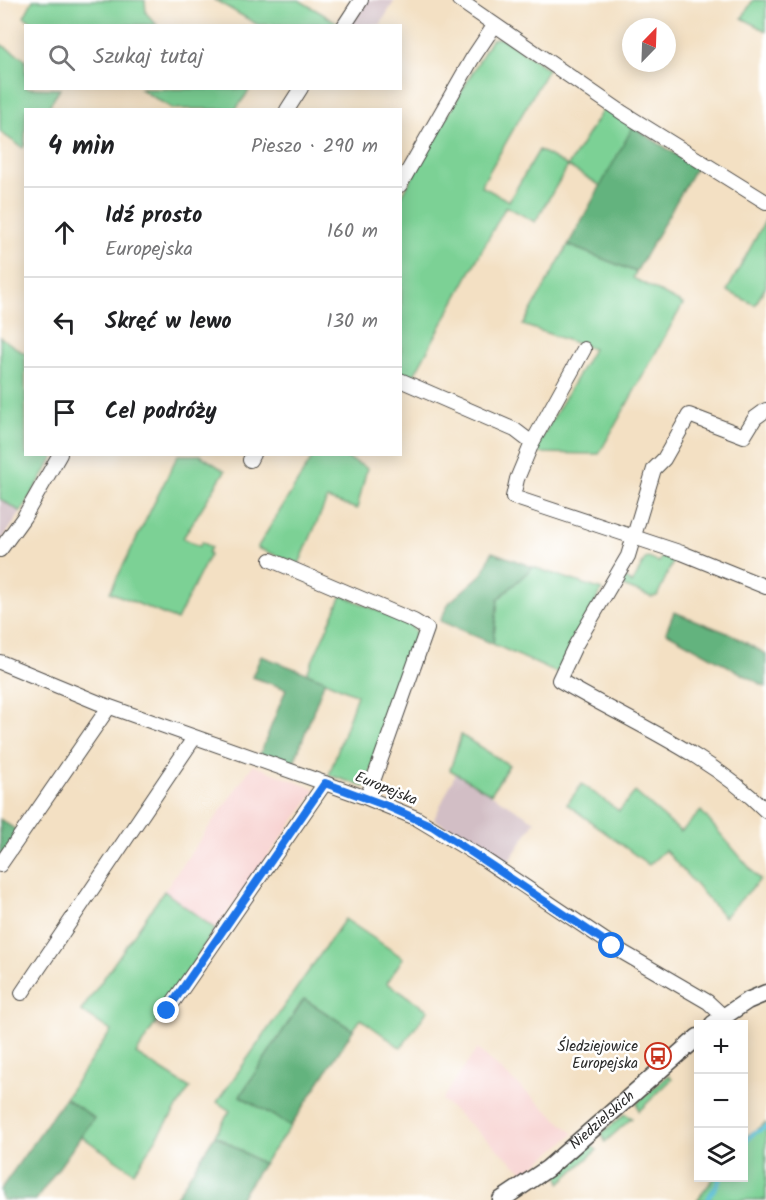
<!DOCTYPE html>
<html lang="pl">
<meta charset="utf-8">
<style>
body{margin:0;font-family:Kalam,sans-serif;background:#f2f2f2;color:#202124}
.controls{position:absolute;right:18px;bottom:18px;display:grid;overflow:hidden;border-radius:0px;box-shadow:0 3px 15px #0003}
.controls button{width:54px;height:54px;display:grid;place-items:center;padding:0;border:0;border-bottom:2px solid #e0e0e0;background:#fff;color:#202124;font:30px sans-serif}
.compass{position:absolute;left:622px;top:18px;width:54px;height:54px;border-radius:50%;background:#fff;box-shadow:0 3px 15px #0003;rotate:23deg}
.stop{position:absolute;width:18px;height:18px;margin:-14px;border:4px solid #1a73e8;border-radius:50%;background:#fff}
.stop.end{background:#1a73e8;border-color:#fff;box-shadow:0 2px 6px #0008}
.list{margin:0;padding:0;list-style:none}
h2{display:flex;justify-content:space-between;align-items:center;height:78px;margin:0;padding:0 24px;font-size:26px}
h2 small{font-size:20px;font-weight:400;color:#757577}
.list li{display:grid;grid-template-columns:39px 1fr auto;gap:18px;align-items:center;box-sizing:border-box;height:90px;padding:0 24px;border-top:2px solid #e0e0e0}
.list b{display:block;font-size:22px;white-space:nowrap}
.list p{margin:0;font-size:20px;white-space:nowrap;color:#757577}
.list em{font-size:20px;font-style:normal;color:#757577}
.icon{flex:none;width:33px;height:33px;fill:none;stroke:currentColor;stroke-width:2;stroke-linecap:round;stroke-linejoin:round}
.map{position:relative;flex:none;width:766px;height:1200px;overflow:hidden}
.search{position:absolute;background:#fff;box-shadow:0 3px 15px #0003;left:24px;top:24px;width:378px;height:66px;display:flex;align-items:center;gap:15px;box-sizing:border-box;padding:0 21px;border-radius:0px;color:#757577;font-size:22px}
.panel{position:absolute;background:#fff;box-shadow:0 3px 15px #0003;left:24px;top:108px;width:378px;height:348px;border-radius:0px}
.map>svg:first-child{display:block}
.built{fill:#f7d0cf}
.industrial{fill:#d2bec5}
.green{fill:#7bd195;stroke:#537e60;stroke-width:1.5}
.forest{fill:#64b37e;stroke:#486f54;stroke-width:1.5}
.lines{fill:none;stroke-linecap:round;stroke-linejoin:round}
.stream{stroke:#5cc2d9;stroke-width:4.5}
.minor-casing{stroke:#494642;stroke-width:16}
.tertiary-casing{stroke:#494642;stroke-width:19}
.minor{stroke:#fff;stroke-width:14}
.tertiary{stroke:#fff;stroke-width:16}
.route{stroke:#1a73e8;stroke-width:8}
.labels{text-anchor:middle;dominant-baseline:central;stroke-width:5;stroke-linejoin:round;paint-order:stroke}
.street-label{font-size:15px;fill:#2b2b2b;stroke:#fff}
.poi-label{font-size:15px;fill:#2b2b2b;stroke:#fff;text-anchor:end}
</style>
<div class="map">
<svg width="766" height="1200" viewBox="0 0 766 1200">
<rect width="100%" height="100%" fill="#fff"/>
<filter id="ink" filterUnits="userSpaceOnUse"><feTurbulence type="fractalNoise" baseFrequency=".0167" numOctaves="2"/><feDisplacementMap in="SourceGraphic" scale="12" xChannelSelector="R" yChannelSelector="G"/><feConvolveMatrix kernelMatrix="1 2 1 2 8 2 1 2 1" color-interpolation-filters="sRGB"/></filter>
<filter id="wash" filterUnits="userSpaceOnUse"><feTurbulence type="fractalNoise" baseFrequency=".008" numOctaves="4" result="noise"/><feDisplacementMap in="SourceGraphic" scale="24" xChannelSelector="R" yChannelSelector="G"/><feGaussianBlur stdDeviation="1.35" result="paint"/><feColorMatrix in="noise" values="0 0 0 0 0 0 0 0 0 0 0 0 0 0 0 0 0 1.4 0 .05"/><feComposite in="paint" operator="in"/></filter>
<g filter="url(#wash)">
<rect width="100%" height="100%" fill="#f3e0c3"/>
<path class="built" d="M253,765L316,790L215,929L164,891Z
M477,1049L574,1134L525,1173L442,1100Z"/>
<path class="industrial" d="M367,0H395L380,25L350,26Z
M0,499L21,512L0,543Z
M456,773L535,821L506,866L434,819Z"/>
<path class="green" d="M33,0H145L146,13L157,25H38L24,17Z
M215,0H299L340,24L258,25Z
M753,0H766V31L742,18Z
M498,38L505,40L548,69L481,186L509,201L539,150L568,166L604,108L633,127L601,186L568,166L535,222L506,206L412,379L401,373V197L491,40Z
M0,44L25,59L26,88L60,89L47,109L26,110L25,144L23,148L0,132Z
M246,89L249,91L236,109H173L140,89Z
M766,219V286L755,305L727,291Z
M568,245L636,272L633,278L683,304L599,454L533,453L593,349L523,325Z
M0,337L25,354L26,454L55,455L21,512L0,499Z
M178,455H200L225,471L183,538L199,546L202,542L211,547L208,553L210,554L177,620L110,592Z
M314,455H341L367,468L357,509L327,499L299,564L257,548Z
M669,556L673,562L657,596L651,597L623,586V575L632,584L645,559L648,558L659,562L662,557Z
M533,567L602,590L557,673L493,644L498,599Z
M342,595L411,625L418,636L365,787L329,775L357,695L307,673Z
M461,735L509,765L491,794L450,770Z
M582,784L619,811L635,792L681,832L701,811L760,880L724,917L665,850L649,865L567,804Z
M164,891L215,929L136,1054L190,1088L134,1172L81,1136L94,1118L65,1098L111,1031L81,1011Z
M345,919L403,958L387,983L428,1010L401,1048L361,1019L353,1030L304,999L240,1096L291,1126L263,1164L215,1135L230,1111L217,1102Z
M669,1075L672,1079L639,1111L637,1103Z
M625,1114L632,1118L605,1142L602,1133Z
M766,1123V1200H697L714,1178H744V1138Z
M590,1145L597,1150L560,1183L558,1172Z"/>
<path class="forest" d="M633,127L696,167L636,272L568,245Z
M492,552L533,567L498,599L493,644L440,621L449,603L483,573Z
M674,612L730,634L766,654V687L666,632Z
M261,656L325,680L293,765L260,754L286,689L252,677Z
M0,819L19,832L0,858Z
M304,999L353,1030L291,1126L240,1096Z
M65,1098L94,1118L36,1200H2L0,1190Z
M215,1135L263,1164L239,1200H174Z"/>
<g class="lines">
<path class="stream" d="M744,1142L754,1133L766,1127
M707,1200L721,1178"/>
</g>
</g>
<g filter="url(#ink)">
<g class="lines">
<defs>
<path id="minor" d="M459,0L623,113L766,202
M344,26L361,0
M287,110L301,88
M400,185L472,59L494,26
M400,380L515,430L532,443L517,479L513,497L682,553L766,587
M766,410L755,418L744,436L689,415L664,459L654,469L628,556L575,646L559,680C628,721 708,753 766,811
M532,443L584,349
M250,460L253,454
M0,550L24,517L60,454
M271,560L414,621L427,629L367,798
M0,662L99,703L367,798L416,818L479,856L624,953L708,1002L723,1016
M0,865L109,707
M22,993L194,738
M167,1011L325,783"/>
<g id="tertiary">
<path d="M713,1024L747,1001L766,993"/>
<path id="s1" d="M501,1200L547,1169L698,1037"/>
</g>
</defs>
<use href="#minor" class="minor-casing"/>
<use href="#tertiary" class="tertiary-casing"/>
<use href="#minor" class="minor"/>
<use href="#tertiary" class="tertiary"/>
</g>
</g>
<g class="lines" filter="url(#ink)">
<path class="route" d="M167,1011L325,783L387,806L432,826L612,946"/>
</g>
<defs>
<symbol id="bus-ring" viewBox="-11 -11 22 22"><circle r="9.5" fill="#fff" stroke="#c8321e" stroke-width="1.5"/><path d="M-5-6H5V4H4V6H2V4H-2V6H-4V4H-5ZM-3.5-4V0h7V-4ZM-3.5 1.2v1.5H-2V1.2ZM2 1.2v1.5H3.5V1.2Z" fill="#c8321e"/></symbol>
</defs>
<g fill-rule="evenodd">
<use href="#bus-ring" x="643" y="1041" width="30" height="30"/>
</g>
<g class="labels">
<g class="street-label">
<text transform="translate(386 789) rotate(22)">Europejska</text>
<text stroke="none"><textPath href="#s1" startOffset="129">Niedzielskich</textPath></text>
</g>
<g class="poi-label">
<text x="638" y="1047">Śledziejowice<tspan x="638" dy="17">Europejska</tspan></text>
</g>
</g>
</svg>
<div class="controls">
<button>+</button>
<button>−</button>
<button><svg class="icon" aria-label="layers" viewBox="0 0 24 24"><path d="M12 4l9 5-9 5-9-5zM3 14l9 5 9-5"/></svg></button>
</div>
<svg class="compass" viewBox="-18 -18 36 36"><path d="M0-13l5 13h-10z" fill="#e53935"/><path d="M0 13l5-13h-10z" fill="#757577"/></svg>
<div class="stop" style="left:612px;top:946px"></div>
<div class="stop end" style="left:167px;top:1011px"></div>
<div class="search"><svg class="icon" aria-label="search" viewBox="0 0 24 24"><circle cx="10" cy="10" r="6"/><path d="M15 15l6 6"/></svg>Szukaj tutaj</div>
<section class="panel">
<h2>4 min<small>Pieszo · 290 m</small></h2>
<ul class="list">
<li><svg class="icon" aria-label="ahead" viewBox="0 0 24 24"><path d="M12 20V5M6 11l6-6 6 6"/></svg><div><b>Idź prosto</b><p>Europejska</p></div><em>160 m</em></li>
<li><svg class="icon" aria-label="left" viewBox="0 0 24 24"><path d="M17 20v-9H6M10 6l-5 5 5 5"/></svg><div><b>Skręć w lewo</b></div><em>130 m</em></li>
<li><svg class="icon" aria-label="arrive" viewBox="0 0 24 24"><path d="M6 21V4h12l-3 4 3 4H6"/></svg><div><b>Cel podróży</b></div></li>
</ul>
</section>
</div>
